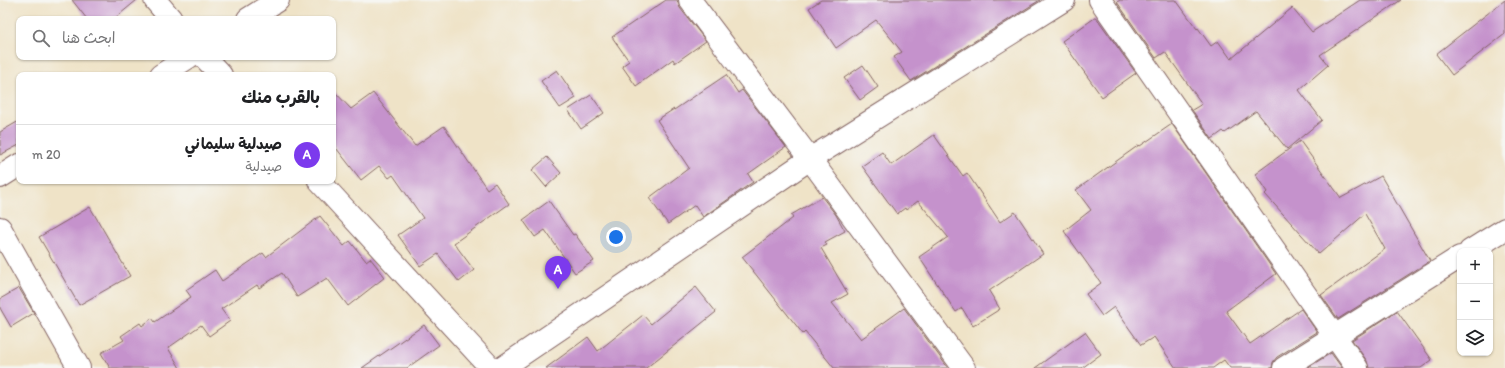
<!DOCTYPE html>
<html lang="ar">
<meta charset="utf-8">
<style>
body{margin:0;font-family:Itim,"Playpen Sans Arabic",sans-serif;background:#f6f6f6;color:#202124;direction:rtl}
.controls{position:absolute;right:12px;bottom:12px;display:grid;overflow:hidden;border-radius:8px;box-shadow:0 1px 3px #0004}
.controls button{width:36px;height:36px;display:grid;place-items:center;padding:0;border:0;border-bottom:1px solid #e0e0e0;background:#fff;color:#202124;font:20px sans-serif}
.you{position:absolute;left:616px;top:237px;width:14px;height:14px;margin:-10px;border:3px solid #fff;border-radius:50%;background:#1a73e8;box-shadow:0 0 0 6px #1a73e833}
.badge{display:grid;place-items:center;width:26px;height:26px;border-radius:50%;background:#7c3aed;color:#fff;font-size:13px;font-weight:700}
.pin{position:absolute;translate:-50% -33px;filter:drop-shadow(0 1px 2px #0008)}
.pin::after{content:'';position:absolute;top:21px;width:14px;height:12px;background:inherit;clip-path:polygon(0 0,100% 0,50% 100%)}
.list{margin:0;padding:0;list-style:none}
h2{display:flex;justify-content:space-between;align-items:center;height:52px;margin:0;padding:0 16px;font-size:17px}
h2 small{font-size:13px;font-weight:400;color:#757577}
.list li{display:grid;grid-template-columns:26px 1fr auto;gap:12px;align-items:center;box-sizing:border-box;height:60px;padding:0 16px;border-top:1px solid #e0e0e0}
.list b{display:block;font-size:15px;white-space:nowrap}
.list p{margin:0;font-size:13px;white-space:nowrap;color:#757577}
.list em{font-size:13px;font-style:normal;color:#757577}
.icon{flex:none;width:22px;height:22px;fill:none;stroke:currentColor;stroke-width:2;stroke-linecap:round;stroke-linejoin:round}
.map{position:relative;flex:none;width:1505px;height:368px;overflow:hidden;direction:ltr}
.search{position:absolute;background:#fff;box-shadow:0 1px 3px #0004;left:16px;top:16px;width:320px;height:44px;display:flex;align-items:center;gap:10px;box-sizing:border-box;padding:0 14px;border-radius:8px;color:#757577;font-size:15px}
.panel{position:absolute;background:#fff;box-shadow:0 1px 3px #0004;left:16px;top:72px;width:320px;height:112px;border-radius:8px;direction:rtl}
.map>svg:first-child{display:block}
.building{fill:#c592cc}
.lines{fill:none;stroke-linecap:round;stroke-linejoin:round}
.minor-casing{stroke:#846462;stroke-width:24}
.secondary-casing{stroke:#846462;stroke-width:24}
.primary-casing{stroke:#846462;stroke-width:24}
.minor{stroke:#fff;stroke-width:22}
.secondary{stroke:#fff;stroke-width:22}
.primary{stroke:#fff;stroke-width:22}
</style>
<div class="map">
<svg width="1505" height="368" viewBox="0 0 1505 368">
<rect width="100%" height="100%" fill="#f6f6f2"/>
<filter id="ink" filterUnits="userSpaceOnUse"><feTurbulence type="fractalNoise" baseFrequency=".025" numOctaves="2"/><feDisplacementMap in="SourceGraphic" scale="8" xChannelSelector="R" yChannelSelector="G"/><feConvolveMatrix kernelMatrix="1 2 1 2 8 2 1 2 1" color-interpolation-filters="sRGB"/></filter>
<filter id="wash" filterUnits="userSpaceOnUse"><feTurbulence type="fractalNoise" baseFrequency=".012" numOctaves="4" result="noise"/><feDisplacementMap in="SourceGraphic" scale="16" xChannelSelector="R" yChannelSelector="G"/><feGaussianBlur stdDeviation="0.9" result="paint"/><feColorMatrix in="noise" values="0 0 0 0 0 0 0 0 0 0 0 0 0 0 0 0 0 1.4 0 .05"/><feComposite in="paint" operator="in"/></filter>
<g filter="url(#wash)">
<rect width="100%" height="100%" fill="#efe3c7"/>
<g id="blocks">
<path class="building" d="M72,0H137L114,19H87Z
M666,0H677L680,8L706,41L675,63L673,59L636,86L622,66L629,61L612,37Z
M821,0H1040L911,81L894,57L902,52L876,20L836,48L809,8Z
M1120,0H1176L1197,29L1198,28L1211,46L1218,41L1231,59L1292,8L1312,32L1360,0H1401L1320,55L1328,65L1299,90L1322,120L1287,149L1256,111L1225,133L1223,131L1212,139L1192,110L1202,104L1165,52L1156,58L1117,2Z
M1505,0V34L1452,75L1436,54Z
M1096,17L1136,73L1102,97L1062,41Z
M863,65L878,87L860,100L844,78Z
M557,70L576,98L560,108L541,81Z
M726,75L738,93L742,90L786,147L748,174L753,182L703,217L695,205L668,224L649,198L689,168L657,120L674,109V110Z
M333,90L351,109L373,93L415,146L444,126L487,189L495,183L509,204L454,243L474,270L459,282L438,254L420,266L398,235L423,218L393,175L389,178L379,166L361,180L333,144Z
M591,95L604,113L581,129L568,110Z
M19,121V145L0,155V132Z
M1172,124L1276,274L1226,311L1250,344L1301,309L1317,332L1277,357L1273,362L1272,368H1230L1224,360L1213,368H1176L1154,337L1141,345L1114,307L1102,316L1086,294L1101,283L1064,231L1091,210L1076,190L1139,145L1140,146Z
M934,135L963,176L967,173L1000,222L1015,212L1043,254L989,291L1000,309L973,326L962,308L956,312L919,257L948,237L918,201L906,210L905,208L897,214L862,166L882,152L891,165Z
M1300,141L1341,198L1381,176L1430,261L1338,319L1321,295L1385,249L1365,214L1319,254L1265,194L1267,192L1255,174Z
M547,157L561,173L546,187L532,170Z
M822,197L836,215L845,231L825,242L827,245L821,248L848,294L832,303L861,339L904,308L948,368H834L805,332L803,334L742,257L793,218L791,215Z
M549,201L573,235L575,234L594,261L575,273L545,230L535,237L523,220Z
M90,207L130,276L79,305L39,237Z
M320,216L344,246L350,241L366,261L370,258L385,277L348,306L327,278L297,297L282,273L259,288L257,285L221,309L230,321L209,336L201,325L168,348L180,368H110L101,353L124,340L121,336L140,323L142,326L152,318L155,322L191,297L186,290L215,270L222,281L263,253L266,257Z
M696,287L716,312L646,368H546L588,337L598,351L643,315L651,324Z
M19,288L34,313L11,327L0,308V299Z
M1397,311L1432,360L1421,368H1369L1367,361L1352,340Z
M424,325L439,345L407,368H362Z
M1085,332L1101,354L1082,368H1035Z
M1331,353L1342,368H1307Z"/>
</g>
</g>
<g filter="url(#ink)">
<use href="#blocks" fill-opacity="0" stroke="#846462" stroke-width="1"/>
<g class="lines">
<defs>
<path id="minor" d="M690,0L810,159L1064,0
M1100,0L1357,368
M248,19L278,0
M0,228L79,368
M1470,251L1505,229
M502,368L810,159L964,368
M1284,368L1460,257"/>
<path id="secondary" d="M161,75L189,57
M0,177L19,165"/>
<path id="primary" d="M155,0L171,19
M204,57L221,75
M319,181L491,368"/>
</defs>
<use href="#minor" class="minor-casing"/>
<use href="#secondary" class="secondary-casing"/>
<use href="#primary" class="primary-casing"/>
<use href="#minor" class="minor"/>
<use href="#secondary" class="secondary"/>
<use href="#primary" class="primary"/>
</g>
</g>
</svg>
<div class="controls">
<button>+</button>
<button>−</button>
<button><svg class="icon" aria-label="layers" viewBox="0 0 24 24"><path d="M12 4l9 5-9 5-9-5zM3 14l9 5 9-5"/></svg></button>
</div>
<div class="you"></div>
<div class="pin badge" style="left:558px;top:289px">A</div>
<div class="search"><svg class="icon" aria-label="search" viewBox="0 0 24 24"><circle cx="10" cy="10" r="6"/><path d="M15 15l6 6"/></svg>ابحث هنا</div>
<section class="panel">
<h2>بالقرب منك<small></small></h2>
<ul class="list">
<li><span class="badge">A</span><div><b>صيدلية سليماني</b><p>صيدلية</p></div><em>20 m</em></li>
</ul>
</section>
</div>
